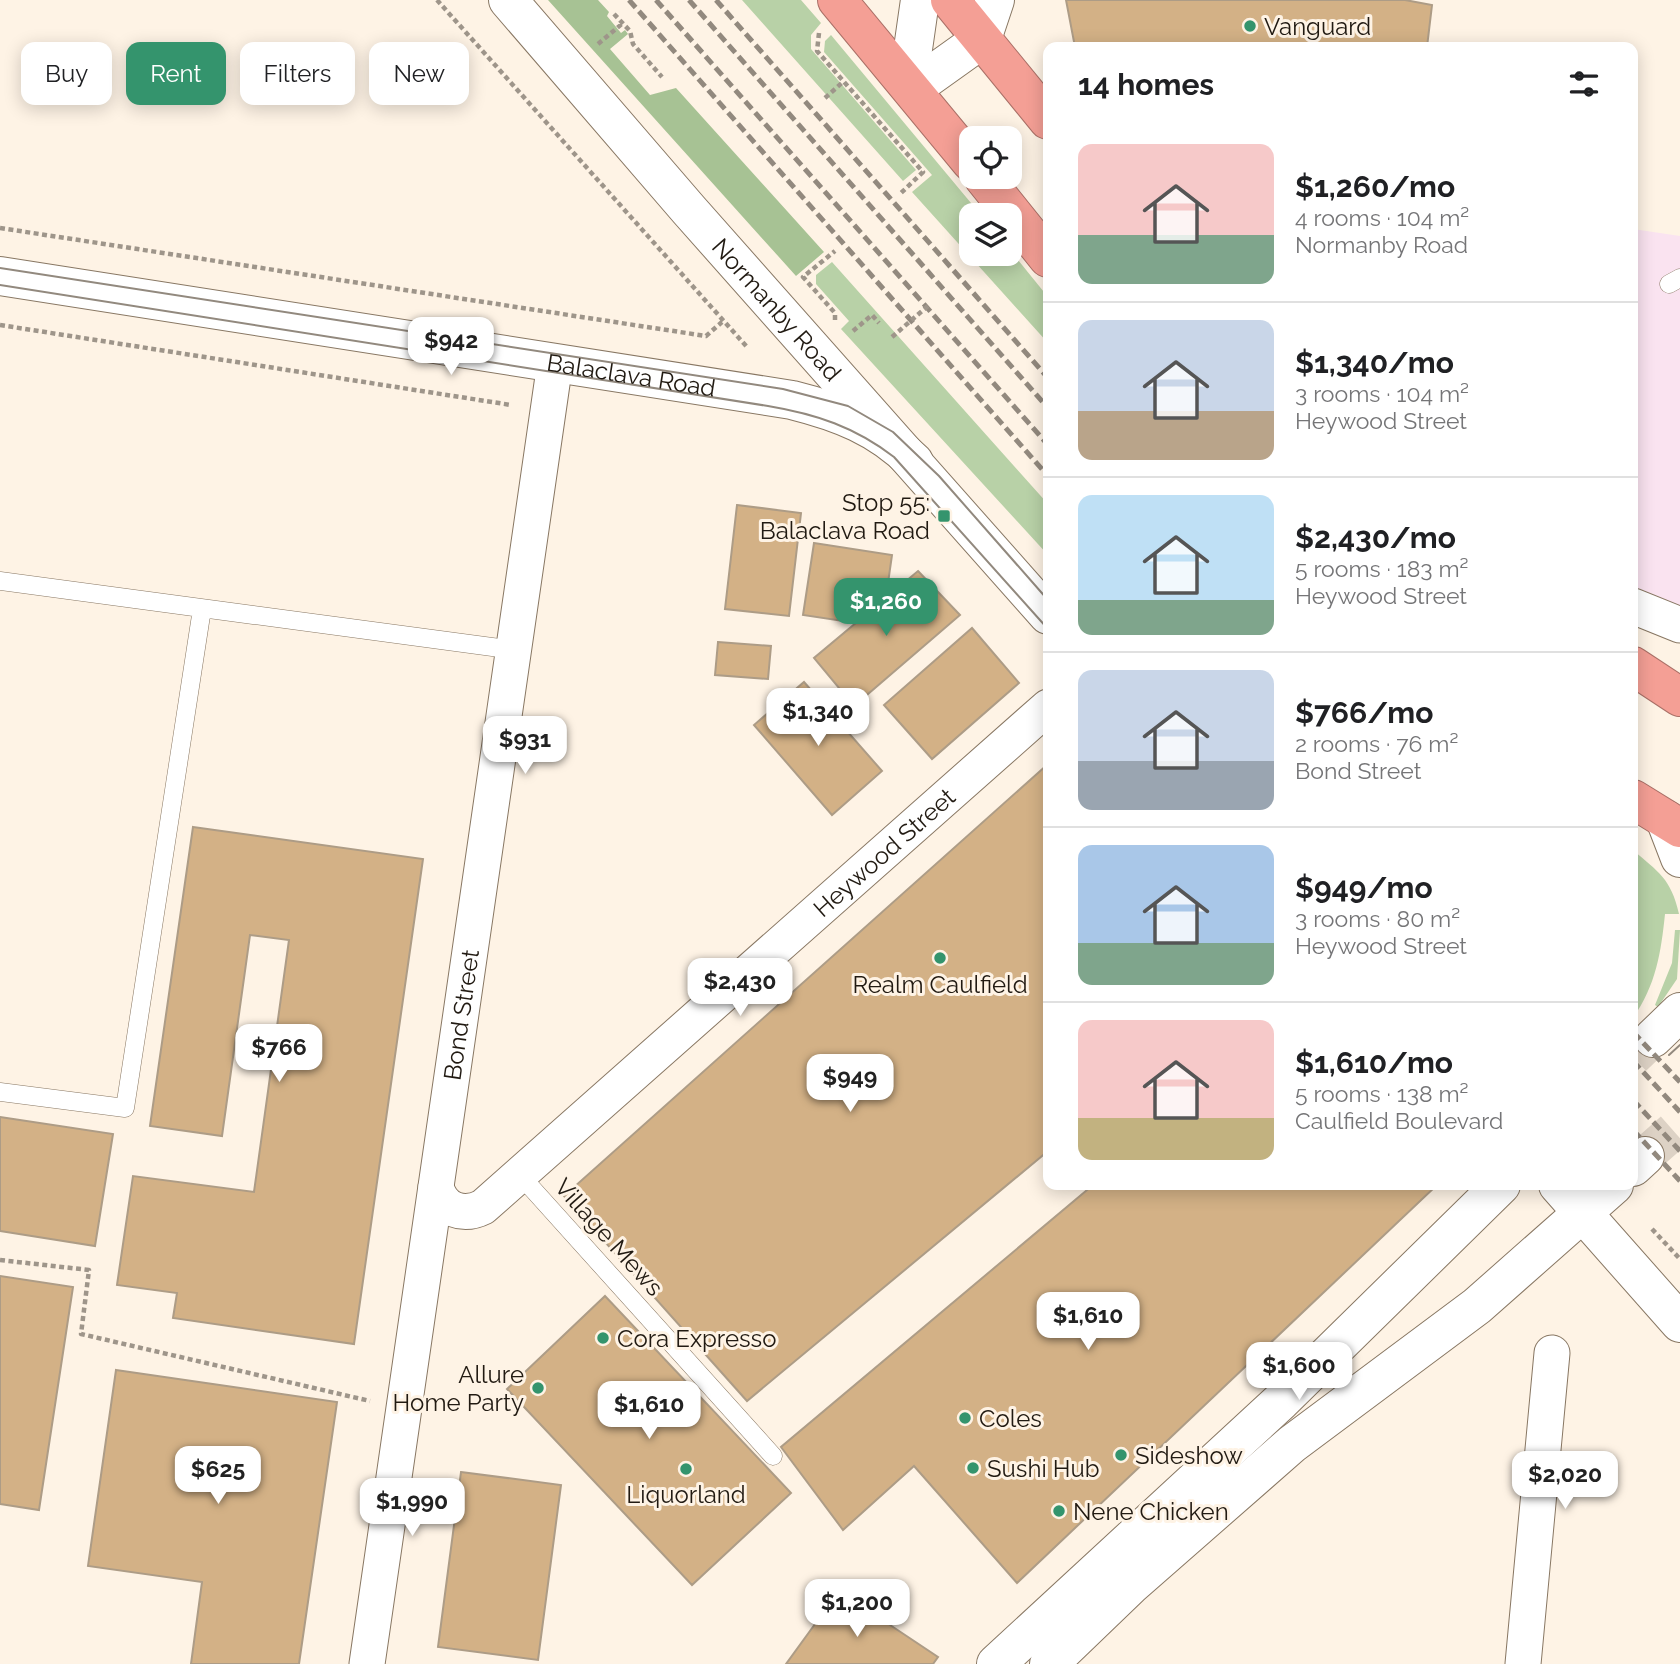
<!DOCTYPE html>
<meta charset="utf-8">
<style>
:root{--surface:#fff;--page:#f6f6f6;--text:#202124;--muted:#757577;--line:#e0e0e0;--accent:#34946d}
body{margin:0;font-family:Raleway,sans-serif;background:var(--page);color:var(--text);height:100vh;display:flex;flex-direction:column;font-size:26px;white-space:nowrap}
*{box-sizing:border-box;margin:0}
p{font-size:23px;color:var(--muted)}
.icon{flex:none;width:38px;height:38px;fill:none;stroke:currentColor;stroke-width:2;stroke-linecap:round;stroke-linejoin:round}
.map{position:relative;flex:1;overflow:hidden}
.details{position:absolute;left:1043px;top:42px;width:595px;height:1148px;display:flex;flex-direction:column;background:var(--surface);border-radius:14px;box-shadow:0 4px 18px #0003}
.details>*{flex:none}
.guide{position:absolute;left:21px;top:42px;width:665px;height:63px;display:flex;gap:14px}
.buttons{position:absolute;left:959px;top:126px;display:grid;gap:14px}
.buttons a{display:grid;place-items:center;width:63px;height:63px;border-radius:14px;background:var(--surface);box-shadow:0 4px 18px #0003;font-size:35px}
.price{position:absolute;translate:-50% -60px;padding:0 16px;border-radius:14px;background:#fff;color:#222;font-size:23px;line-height:46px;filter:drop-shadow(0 2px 4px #0008)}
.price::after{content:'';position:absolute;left:50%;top:42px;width:21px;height:16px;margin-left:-10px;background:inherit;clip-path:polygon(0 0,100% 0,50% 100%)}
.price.selected{background:var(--accent);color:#fff}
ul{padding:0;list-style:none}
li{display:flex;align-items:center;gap:21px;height:175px;padding:0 35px}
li+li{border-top:2px solid var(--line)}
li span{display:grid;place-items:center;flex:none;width:196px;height:140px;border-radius:14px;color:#555}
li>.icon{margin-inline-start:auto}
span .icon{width:84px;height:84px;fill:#fffc;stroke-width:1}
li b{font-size:30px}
h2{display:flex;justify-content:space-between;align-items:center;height:84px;padding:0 35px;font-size:30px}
.chip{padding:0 24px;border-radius:14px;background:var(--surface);box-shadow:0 4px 18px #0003;font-size:24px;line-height:63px}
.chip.selected{background:var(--accent);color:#fff}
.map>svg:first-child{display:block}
.commercial{fill:#fae3f0}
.green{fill:#b8d1a7}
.forest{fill:#a7c294}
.building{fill:#d3b186;stroke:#ad9c86;stroke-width:2}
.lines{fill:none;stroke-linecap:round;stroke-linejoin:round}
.secondary-tunnel{stroke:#ddd2c5;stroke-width:38;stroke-dasharray:38 19;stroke-linecap:butt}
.lane-casing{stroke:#887763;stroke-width:19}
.street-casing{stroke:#887763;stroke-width:37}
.secondary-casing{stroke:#887763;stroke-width:40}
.highway-casing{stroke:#aa7067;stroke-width:40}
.path{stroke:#9e958a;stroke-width:4.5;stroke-dasharray:5 3.5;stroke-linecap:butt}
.lane{stroke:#fff;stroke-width:18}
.street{stroke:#fff;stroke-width:35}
.secondary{stroke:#fff;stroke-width:38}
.highway{stroke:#f49f95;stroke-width:38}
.tram{stroke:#92897e;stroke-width:2}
.rail{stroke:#92897e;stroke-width:5;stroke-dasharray:10 5;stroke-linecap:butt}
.path-bridge{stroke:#9e958a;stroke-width:4.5;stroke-dasharray:5 3.5;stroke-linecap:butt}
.poi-dot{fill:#34946d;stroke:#fef3e5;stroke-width:2.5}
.labels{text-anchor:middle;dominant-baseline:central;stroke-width:6;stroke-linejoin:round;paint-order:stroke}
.poi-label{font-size:24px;fill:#211a12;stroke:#fef3e5;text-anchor:start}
.street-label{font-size:24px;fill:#211a12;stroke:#fef3e5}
</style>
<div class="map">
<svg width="1680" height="1664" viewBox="0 0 1680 1664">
<rect width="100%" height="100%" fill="#fef3e5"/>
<path class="commercial" d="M1633 229 1680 236V613L1633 587Z"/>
<path class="green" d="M742 0H801L821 23 811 35V49L916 170 903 181Z
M831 35 981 215H971V254H1010V250L1048 297V343L912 192 932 175 824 52 825 41Z
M832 262 1048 504V555L841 329 849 321 816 284V275Z
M1633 850C1658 872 1671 878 1679 914H1665C1661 953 1656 985 1633 1018Z
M1675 930H1680L1677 979 1658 1007 1655 1005 1672 963Z"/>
<path class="forest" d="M548 0H598L609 12 607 16 621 33 625 30 628 34 610 49 650 95 676 88 824 252 796 276Z"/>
<path class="building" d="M1066 0H1405L1432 5 1427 47H1075Z
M737 505 801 513 789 616 725 609Z
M814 543 892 555 888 583 843 621 803 615Z
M918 571 960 615 854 706 814 658Z
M972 628 1019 683 932 759 884 705Z
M718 642 771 646 768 679 715 675Z
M804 682 882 771 832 815 754 725Z
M1048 764V1151L747 1401 564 1196Z
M193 827 423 859 354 1344 173 1318 177 1293 117 1285 133 1176 254 1192 289 940 250 935 222 1136 150 1126Z
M0 1117 113 1134 95 1246 0 1231Z
M1093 1185H1437L1017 1583 914 1466 843 1530 781 1447Z
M0 1276 73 1287 39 1510 0 1504Z
M605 1296 791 1493 692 1585 507 1389Z
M116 1370 337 1402 299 1664H191L202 1582 88 1566Z
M461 1472 561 1485 538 1660 438 1647Z
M839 1591 938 1657 933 1664H786Z"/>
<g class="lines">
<path class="secondary-tunnel" d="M1633 1057 1653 1038
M1645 1156 1680 1125"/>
<g class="lane-casing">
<path id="lane" d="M1669 284 1680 278
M0 581 515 650
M0 1092 125 1108 202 609
M520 1175 773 1456"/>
</g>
<g class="street-casing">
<g id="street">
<path d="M1633 606 1680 625"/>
<path id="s1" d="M436 1187C442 1210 463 1217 483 1207L1048 707"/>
<path id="s2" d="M367 1664 555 363"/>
<path d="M1523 1664 1552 1353"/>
</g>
</g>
<g class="secondary-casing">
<g id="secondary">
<path id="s3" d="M508 0 689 210 1048 615"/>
<path d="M908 84 920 0"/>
<path d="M912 89 982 39 995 0"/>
<path id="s4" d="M0 276 792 400C840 412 879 427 914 462"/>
<path d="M1665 819 1680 858"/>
<path d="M1653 1038 1680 1012"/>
<path d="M1633 1167 1645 1156"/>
<path d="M1558 1185 1680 1323"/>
<path d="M996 1664 1281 1401 1501 1185"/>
<path d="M1049 1664 1130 1586 1292 1444 1477 1306 1614 1185"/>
</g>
</g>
<g class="highway-casing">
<path id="highway" d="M837 0 971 162
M950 0 1048 120
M983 177 1048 258
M1633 666 1680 697
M1633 799 1680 828"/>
</g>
<path class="path" d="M437 0 747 347
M614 14 630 31 633 44 662 77
M819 33 817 51 923 172 901 193
M598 44 623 23
M825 98 844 81
M0 228 706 336 722 322
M835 320V313L803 277 835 251
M0 325 511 405
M853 331 872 315 879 323
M1652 1229 1680 1259
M0 1260 89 1270 81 1334 370 1401"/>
<use href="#lane" class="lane"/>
<use href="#street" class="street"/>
<use href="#secondary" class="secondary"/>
<use href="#highway" class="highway"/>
<path class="tram" d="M0 268 783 389 848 406 893 432 939 476 1048 600
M0 285 768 406C816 414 855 427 894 457L1048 629
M1669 1055 1680 1045"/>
<path class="rail" d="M629 0 1048 476
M656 0 1048 445
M689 0 1048 408
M716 0 1048 378
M1633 1032 1680 1082
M1633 1061 1680 1112
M1633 1100 1680 1151
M1633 1130 1680 1181"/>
<path class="path-bridge" d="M892 337 929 305"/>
</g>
<g class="poi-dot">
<circle cx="1250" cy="26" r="7"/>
<rect x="937" y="509" width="14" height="14" rx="3.5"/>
<circle cx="940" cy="958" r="7"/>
<circle cx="603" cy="1338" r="7"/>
<circle cx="538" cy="1388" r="7"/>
<circle cx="965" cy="1418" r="7"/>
<circle cx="1121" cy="1455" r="7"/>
<circle cx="973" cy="1468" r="7"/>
<circle cx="686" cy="1469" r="7"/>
<circle cx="1059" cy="1511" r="7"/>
</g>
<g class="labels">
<g class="poi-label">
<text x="1264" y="26">Vanguard</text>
<text x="930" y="502" text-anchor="end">Stop 55:<tspan x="930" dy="28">Balaclava Road</tspan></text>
<text x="940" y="984" text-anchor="middle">Realm Caulfield</text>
<text x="617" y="1338">Cora Expresso</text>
<text x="524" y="1374" text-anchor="end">Allure<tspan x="524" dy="28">Home Party</tspan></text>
<text x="979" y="1418">Coles</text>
<text x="1135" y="1455">Sideshow</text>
<text x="987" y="1468">Sushi Hub</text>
<text x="686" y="1494" text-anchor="middle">Liquorland</text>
<text x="1073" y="1511">Nene Chicken</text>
</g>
<g class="street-label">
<text stroke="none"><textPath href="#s3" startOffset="410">Normanby Road</textPath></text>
<text stroke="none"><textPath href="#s4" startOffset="639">Balaclava Road</textPath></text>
<text stroke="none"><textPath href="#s1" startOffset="595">Heywood Street</textPath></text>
<text stroke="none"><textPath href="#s2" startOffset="656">Bond Street</textPath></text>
<text transform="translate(609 1237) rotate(48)">Village Mews</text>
</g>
</g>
</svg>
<div class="buttons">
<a><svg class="icon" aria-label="locate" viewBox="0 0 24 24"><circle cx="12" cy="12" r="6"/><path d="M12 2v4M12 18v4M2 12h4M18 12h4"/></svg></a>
<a><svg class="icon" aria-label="layers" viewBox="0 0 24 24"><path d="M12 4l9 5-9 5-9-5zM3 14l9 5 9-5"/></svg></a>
</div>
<b class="price" style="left:451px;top:377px">$942</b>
<b class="price selected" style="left:886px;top:638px">$1,260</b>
<b class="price" style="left:818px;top:748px">$1,340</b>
<b class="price" style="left:525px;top:776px">$931</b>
<b class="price" style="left:740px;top:1018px">$2,430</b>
<b class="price" style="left:279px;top:1084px">$766</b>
<b class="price" style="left:850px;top:1114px">$949</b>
<b class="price" style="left:1088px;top:1352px">$1,610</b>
<b class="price" style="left:1299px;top:1402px">$1,600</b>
<b class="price" style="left:649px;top:1441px">$1,610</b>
<b class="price" style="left:218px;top:1506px">$625</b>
<b class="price" style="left:1565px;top:1511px">$2,020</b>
<b class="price" style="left:412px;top:1538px">$1,990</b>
<b class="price" style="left:857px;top:1639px">$1,200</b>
<div class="guide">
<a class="chip">Buy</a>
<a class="chip selected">Rent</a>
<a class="chip">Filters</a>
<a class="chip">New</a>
</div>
<section class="details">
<h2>14 homes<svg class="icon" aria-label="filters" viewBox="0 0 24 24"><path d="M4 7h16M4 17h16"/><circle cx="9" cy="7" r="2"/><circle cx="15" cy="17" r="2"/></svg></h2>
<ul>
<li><span style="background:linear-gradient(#f6c9c9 65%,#7fa58c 0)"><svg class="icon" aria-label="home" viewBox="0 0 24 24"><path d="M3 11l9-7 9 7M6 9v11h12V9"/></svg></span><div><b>$1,260/mo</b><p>4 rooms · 104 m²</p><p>Normanby Road</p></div></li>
<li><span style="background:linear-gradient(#c9d6e8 65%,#b9a48a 0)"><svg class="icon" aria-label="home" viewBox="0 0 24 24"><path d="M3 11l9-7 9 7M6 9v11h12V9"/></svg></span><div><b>$1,340/mo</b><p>3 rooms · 104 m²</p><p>Heywood Street</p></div></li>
<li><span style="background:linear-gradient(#bfe0f5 75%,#7fa58c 0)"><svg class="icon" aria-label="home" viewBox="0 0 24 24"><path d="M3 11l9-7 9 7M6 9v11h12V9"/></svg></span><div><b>$2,430/mo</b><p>5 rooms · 183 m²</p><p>Heywood Street</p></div></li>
<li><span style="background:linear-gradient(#c9d6e8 65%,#9aa5b1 0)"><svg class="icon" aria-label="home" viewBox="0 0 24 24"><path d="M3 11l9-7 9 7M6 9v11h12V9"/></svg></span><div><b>$766/mo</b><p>2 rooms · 76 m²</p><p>Bond Street</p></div></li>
<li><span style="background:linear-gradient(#a9c7e8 70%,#7fa58c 0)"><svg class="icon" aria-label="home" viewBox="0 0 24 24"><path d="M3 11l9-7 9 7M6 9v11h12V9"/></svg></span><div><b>$949/mo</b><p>3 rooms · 80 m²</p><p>Heywood Street</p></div></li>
<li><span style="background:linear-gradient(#f6c9c9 70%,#c2b280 0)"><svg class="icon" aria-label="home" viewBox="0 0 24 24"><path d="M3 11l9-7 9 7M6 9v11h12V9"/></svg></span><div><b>$1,610/mo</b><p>5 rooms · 138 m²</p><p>Caulfield Boulevard</p></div></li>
</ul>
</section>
</div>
